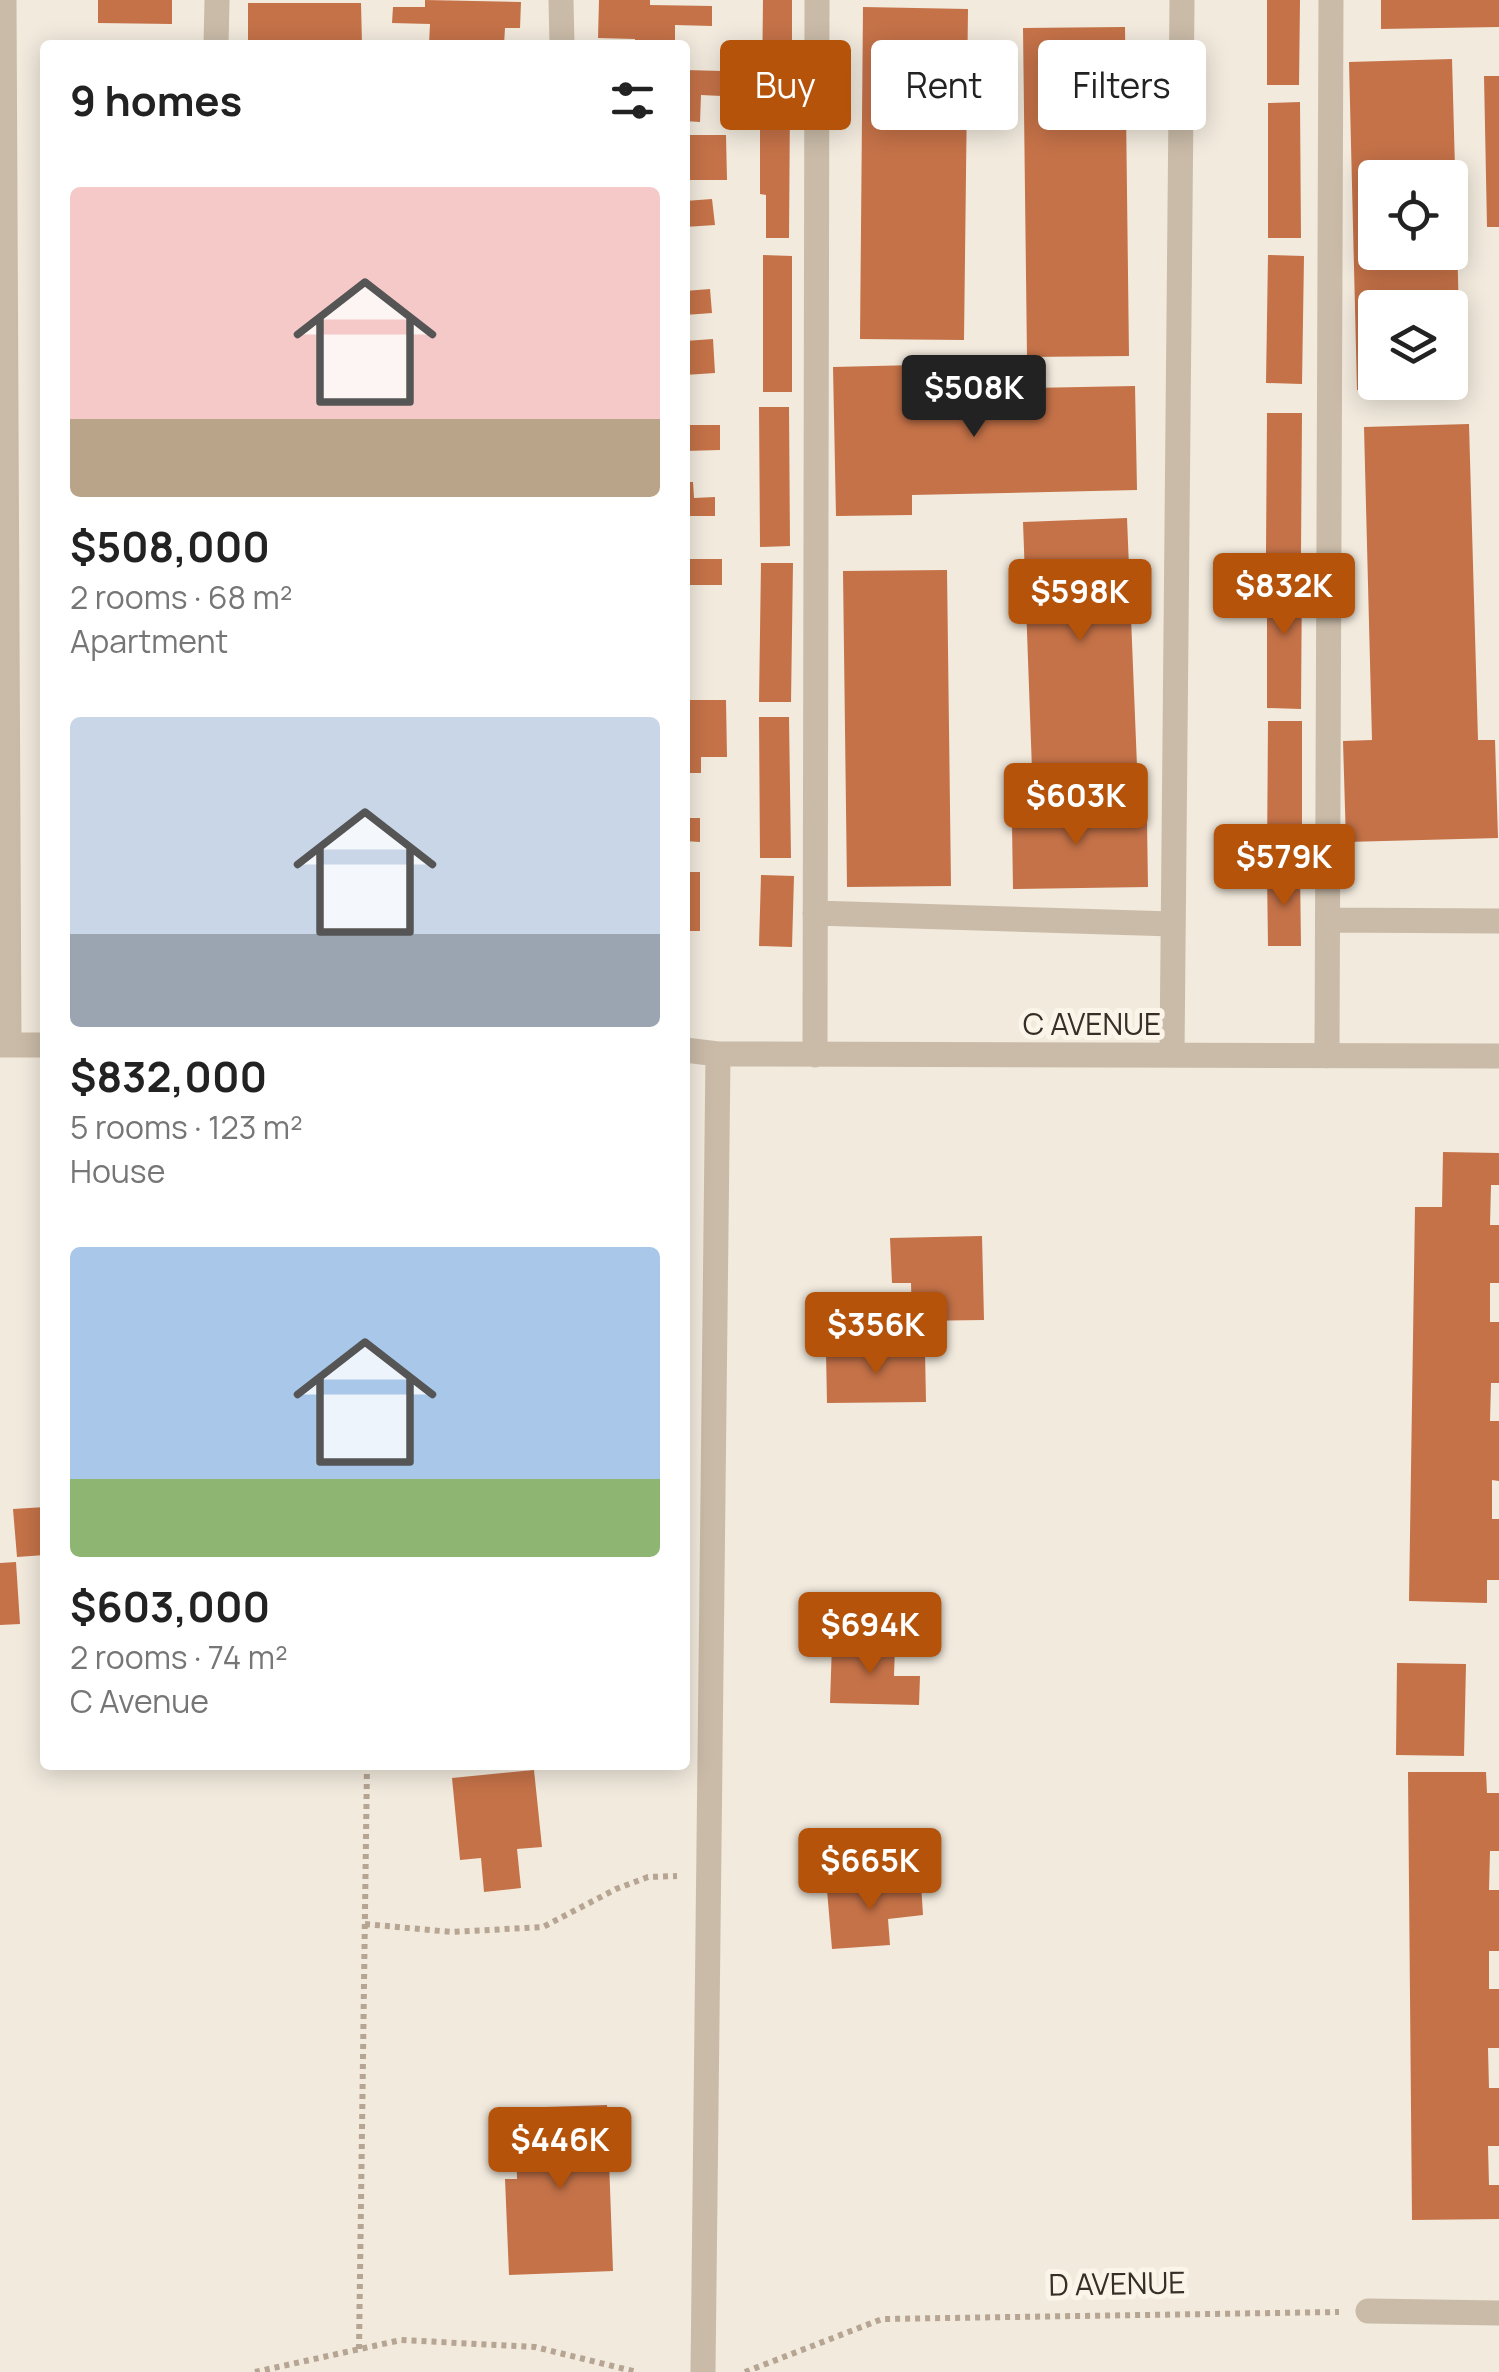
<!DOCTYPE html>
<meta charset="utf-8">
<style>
:root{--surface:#fff;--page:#f6f6f6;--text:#222;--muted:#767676;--accent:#b45309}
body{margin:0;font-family:Manrope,sans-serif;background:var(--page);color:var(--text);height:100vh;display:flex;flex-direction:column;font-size:38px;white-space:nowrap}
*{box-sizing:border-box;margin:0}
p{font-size:32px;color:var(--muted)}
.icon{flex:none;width:55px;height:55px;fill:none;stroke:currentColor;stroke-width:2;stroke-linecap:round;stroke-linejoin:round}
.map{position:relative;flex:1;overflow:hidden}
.sheet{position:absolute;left:40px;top:40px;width:650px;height:1730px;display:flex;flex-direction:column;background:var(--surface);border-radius:10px;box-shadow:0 5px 25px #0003}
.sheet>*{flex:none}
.guide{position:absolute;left:720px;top:40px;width:628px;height:90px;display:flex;gap:20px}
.controls{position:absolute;left:1358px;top:160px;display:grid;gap:20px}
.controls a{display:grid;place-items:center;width:110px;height:110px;border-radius:10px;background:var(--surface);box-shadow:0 5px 25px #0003;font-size:50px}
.price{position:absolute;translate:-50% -85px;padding:0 22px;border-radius:10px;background:var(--accent);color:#fff;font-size:32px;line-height:65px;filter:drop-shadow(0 2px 5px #0008)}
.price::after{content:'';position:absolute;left:50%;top:60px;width:30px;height:22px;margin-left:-15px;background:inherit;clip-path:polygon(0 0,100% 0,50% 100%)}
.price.on{background:#222;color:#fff}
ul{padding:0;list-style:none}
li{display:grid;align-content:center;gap:20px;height:530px;padding:0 30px}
li span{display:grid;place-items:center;height:310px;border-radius:10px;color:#555}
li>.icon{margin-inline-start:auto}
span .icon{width:180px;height:180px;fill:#fffc;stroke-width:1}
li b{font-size:42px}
h2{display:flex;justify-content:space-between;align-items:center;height:120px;padding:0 30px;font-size:42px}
.pill{padding:0 35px;border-radius:10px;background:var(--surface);box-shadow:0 5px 25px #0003;font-size:35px;line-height:90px}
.pill.on{background:var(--accent);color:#fff}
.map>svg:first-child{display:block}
.building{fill:#c57248;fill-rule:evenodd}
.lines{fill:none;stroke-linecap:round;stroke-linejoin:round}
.path{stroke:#b6a593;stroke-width:6;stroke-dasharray:5 5;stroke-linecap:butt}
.minor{stroke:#cabba8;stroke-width:25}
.labels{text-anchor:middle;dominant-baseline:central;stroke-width:10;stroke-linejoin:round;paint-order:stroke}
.street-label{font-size:30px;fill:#372e28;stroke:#faf4e9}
</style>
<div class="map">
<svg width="1499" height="2372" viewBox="0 0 1499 2372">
<rect width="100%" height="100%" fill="#f2eadd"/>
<path class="building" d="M98 0H172V24L98 23Z
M425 0 521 2 520 28H505L504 45 429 44 430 24 392 23 393 7H425Z
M599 0H650V5L712 6V26L675 25V45H635V39L598 38Z
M763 0H792V84H762Z
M1267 0H1300L1299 85H1267Z
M1381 0H1499V27L1381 29Z
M248 3H361L362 44H248Z
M863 7 968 9 964 340 860 339Z
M1125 27 1129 356 1027 357 1023 28Z
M1452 59 1461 387 1357 390 1349 62ZM1375 178H1450V252H1375ZM1375 308H1450V382H1375Z
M685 70 722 71V96L701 95 700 122 685 121Z
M1484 76H1499V227H1487Z
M760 98H790L789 238H766V195L760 194Z
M1300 102 1301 238H1268V103Z
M685 135H726L727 180H685Z
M712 199 715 225 685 227V201Z
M763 255 792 256V392H763Z
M1268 255 1304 256 1302 384 1266 383Z
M710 289 712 313 685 315V291Z
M713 339 715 373 685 375V341Z
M916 365V390L1135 386 1137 490 912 495V515L836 516 833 367Z
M759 407H789L790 546 760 547Z
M1267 413H1302L1301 553H1266Z
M1469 424 1478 740H1495L1498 838 1346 842 1343 741 1372 740 1364 427Z
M685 425H720V450L685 451Z
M685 482H693L694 498 715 497V516H685Z
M1127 518 1137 766 1032 770 1023 522Z
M685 559H722V585H685Z
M761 563H793L791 702H759Z
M1267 568 1302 569 1301 709 1267 708Z
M947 570 951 886 847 887 843 571Z
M685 700H726L727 757H701V773H685Z
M759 717H789L791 858H760Z
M1268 721H1302V861H1267Z
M1084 794 1085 823 1147 822 1148 887 1013 889 1012 825H1028V795Z
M685 818H700V842L685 841Z
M685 872H700V931H685Z
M1267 872H1300L1301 946H1268Z
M761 875 794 876 792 947 759 946Z
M1443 1152 1499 1153V1185H1491L1490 1225H1499V1283H1490V1322H1499V1383H1491L1490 1421H1499V1481L1492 1480V1519H1499V1580H1487V1603L1409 1601 1415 1207H1442Z
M982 1236 984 1320 912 1321 911 1283H892L890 1238Z
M925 1351 926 1402 827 1403 826 1352Z
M45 1507V1555L17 1557 13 1509Z
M16 1562 20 1624 0 1625V1563Z
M832 1644 895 1645 894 1676H920L919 1705 830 1703Z
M1397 1663 1466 1664 1464 1756 1396 1755Z
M534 1770 542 1847 517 1849 521 1888 484 1892 481 1858 460 1860 452 1778Z
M1408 1772H1486L1487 1793H1499V1851H1490L1489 1890H1499V1951H1489V1989H1499V2048H1488L1489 2088H1499V2146H1488L1489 2185H1499V2219L1412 2220Z
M921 1883 923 1915 888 1919 890 1945 832 1949 827 1890Z
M607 2105 613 2271 509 2275 505 2179H517L515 2108Z"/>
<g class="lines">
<path class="path" d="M365 1924 452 1932 543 1927 616 1889 648 1877 677 1876
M359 2349 367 1765
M255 2372 401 2340 535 2347 637 2372
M745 2372 882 2319 1339 2312"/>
<path class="minor" d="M4 0 9 1045
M561 0 562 45
M216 45 217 0
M815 913 1173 924
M1328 920 1499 921
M0 1045H45
M685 1050 718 1054 1499 1056
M815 1055 817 0
M1172 1055 1182 0
M1327 1056 1331 0
M1368 2311 1499 2313
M703 2372 718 1054"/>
</g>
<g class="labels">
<g class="street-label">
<text x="1092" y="1023">C AVENUE</text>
<text transform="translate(1117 2283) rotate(-1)">D AVENUE</text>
</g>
</g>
</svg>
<div class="controls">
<a><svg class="icon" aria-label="locate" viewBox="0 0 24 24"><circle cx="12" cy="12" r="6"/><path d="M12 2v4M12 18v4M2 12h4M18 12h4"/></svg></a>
<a><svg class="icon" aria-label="layers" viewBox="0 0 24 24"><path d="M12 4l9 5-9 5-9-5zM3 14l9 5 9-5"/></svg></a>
</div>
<b class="price on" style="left:974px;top:440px">$508K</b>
<b class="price" style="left:1284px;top:638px">$832K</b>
<b class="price" style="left:1080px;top:644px">$598K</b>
<b class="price" style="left:1076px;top:848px">$603K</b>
<b class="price" style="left:1284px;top:909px">$579K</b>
<b class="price" style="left:876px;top:1377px">$356K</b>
<b class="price" style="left:870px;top:1677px">$694K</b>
<b class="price" style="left:870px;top:1913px">$665K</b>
<b class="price" style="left:560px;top:2192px">$446K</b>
<div class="guide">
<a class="pill on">Buy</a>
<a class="pill">Rent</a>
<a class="pill">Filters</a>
</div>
<section class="sheet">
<h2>9 homes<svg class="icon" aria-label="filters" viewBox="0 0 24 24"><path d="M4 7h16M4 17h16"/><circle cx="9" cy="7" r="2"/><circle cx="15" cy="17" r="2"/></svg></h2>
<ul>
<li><span style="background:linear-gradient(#f6c9c9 75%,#b9a48a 0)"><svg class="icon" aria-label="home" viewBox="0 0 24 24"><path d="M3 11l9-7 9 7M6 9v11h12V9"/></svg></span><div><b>$508,000</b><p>2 rooms · 68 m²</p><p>Apartment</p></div></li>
<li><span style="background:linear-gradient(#c9d6e8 70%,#9aa5b1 0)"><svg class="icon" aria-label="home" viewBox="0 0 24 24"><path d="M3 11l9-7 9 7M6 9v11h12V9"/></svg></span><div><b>$832,000</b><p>5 rooms · 123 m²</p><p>House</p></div></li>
<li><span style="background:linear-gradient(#a9c7e8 75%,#8fb573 0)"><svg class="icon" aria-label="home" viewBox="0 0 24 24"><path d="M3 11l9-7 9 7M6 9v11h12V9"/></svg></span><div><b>$603,000</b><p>2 rooms · 74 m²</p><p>C Avenue</p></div></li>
</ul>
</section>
</div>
